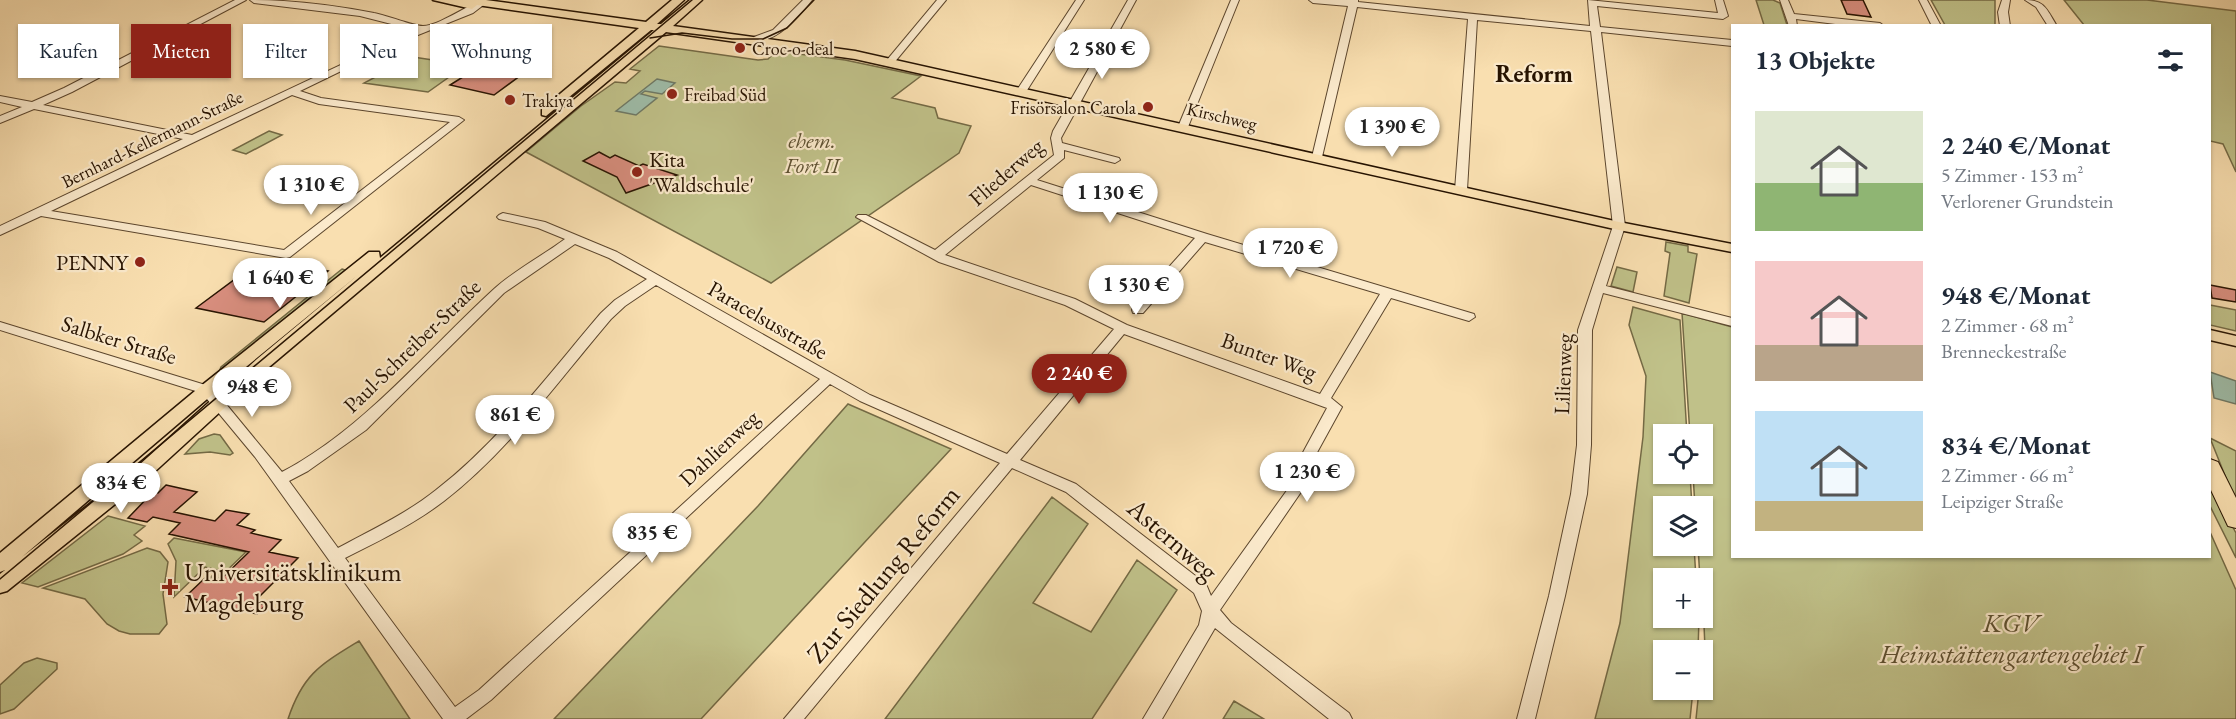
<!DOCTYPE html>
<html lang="de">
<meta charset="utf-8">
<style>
:root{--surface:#fff;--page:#f6f6f7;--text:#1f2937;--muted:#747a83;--accent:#8f2418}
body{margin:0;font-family:"EB Garamond",serif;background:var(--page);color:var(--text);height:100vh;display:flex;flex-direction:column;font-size:22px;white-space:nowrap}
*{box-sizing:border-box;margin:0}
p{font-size:20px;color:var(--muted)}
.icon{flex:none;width:33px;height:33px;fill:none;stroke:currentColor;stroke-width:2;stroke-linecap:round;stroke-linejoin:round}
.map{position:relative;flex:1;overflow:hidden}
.panel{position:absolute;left:1731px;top:24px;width:480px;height:534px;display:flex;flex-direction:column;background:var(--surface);border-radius:0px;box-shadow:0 2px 4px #0004}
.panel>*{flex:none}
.hud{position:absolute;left:18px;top:24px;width:570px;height:54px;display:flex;gap:12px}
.fabs{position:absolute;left:1653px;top:424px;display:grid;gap:12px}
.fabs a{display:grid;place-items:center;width:60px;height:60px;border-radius:0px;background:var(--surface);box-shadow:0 2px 4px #0004;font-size:30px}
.price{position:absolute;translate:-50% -51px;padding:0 14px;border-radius:21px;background:#fff;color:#222;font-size:20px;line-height:39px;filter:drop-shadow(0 2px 3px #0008)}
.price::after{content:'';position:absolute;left:50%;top:36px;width:18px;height:14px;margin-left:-9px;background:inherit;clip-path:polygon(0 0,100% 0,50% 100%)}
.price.current{background:var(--accent);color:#fff}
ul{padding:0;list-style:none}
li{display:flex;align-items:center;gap:18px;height:150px;padding:0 24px}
li span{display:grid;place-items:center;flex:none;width:168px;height:120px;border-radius:0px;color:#555}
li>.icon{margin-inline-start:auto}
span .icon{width:72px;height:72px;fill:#fffc;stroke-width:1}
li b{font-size:26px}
h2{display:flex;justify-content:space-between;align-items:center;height:72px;padding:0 24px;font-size:26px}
.tag{padding:0 21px;border-radius:0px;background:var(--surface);box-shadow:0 2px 4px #0004;font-size:21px;line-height:54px}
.tag.current{background:var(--accent);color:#fff}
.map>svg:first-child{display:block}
.green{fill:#c0c189;stroke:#746a45;stroke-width:1.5}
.water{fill:#9ebda9;stroke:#6e7966;stroke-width:1.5}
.building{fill:#da8f80;stroke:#271301;stroke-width:1.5}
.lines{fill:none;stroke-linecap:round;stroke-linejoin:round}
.minor-casing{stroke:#5c462d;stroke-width:2}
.major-casing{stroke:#271301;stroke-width:3}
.highway-casing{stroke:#271301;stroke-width:2}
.minor{fill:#fbeacc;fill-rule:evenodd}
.major{fill:#f9dfb0;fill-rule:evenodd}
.highway{fill:#f9dfb0;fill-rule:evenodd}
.tram{stroke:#271301;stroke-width:1.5}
.poi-dot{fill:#8f2418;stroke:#fbeacc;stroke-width:2}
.labels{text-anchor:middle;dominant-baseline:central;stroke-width:4.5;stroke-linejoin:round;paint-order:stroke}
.far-poi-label{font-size:18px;fill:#271301;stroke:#fbeacc;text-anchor:start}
.far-street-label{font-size:18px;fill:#271301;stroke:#fbeacc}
.park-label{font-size:22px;font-style:italic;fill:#5d5031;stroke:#fbeacc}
.poi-label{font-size:22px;fill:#271301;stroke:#fbeacc;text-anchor:start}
.street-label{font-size:22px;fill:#271301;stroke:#fbeacc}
.far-district-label{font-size:24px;font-weight:bold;fill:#271301;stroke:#fbeacc}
.near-street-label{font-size:27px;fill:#271301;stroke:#fbeacc}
.near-poi-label{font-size:27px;fill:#271301;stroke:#fbeacc;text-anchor:start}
.near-park-label{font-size:27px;font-style:italic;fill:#5d5031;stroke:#fbeacc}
</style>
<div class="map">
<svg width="2236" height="719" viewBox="0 0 2236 719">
<rect width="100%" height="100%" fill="#f9dfb0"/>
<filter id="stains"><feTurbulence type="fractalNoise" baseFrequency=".00333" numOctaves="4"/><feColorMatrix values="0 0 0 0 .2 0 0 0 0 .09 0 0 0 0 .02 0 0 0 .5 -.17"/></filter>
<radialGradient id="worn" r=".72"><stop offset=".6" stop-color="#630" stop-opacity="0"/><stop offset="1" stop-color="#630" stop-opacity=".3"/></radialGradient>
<path class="green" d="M1756 0H1773L1780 3 1787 25H1764Z
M1931 0H1995V25H1945Z
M2064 0H2147L2236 11V172L2223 144 2210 141V26L2084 25Z
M659 46 758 60 768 59 776 51 845 60 921 76 892 98 935 108 938 118 971 126 959 153 771 283 526 152 581 106 615 82 626 83 640 71 630 69Z
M413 57 466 65 428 92 364 83Z
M269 131 282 135 246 154 233 150Z
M1666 242 1688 246V252L1697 254 1689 303 1664 296 1670 253 1665 251Z
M1617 267 1637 272 1633 292 1611 286Z
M342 269 348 271 219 372 221 367Z
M2210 305 2236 310V331L2210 325Z
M1633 307 1680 320 1687 435H1664V474H1690L1692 507H1664V546H1694L1696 579H1664V618H1699L1698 651H1664V690H1693L1690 719H1595L1620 623 1643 437 1646 376 1629 325Z
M1682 313 1732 327V556H2210V532L2236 590V719H1696L1699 690H1702L1705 648 1702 579H1700L1698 546H1702V507H1695L1693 474H1702V435H1690Z
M848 404 951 449 701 719H554L758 506Z
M214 434 220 435 233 453 230 455 210 452 185 454 199 439Z
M2210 438 2236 451V503Z
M2210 485 2236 533V558L2210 506Z
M1052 497 1088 524 1033 603 1091 632 1137 560 1177 590 1092 719H885Z
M108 516 145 526 134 535 142 541 123 554 38 587 22 583Z
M174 538 246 552 218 579 211 577 217 570 205 567 174 597 176 561 168 544Z
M147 548 160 552 168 562 163 594 167 624 159 634H130L119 631 107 624 85 599 43 588Z
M359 641 410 719H288C303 674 320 665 359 641Z
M37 658 57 663V669L14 709 0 714V685L24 663Z
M1234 701 1264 719H1223Z"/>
<path class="water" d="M657 79 675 83 662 94 645 91 641 94 657 98 636 115 616 111Z
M2210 372 2236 381V404L2214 398Z"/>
<path class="building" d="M1841 0H1863L1871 17 1847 14Z
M506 50 547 56 494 95 450 85Z
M599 152 610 158 615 155 639 166 643 164 677 175 626 193 617 177 583 161Z
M262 259 328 271 264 322 196 308Z
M2210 285 2236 290V302L2212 298Z
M166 485 197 492 174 512 215 521 226 510 249 514 237 525 255 530 251 533 281 540 269 552 298 558 254 602 266 605 257 614 185 597 205 578 219 581 249 552 169 534 180 523 153 517 147 522 128 518 153 492 158 493Z"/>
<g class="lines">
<g class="minor-casing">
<path id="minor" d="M235 0H246L72 92 43 105 192 135 415 30 360 16 254 3 250 0C291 0 333 5 374 13 386 15 413 26 423 26 438 26 468 5 482 0L486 3 473 13 403 41 300 91 321 98 459 117 464 120 290 257 286 258 41 216 0 235V226L183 139 34 109 0 123V116L22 107 0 102V96L32 102 64 88ZM292 95 319 104 450 122 284 250 51 211Z
M803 0H812C799 16 777 43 754 41V37L773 30Z
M937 0H946L893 64H887V60Z
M1076 0H1084L1024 95H1016L1015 93Z
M1128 0H1136L1061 138 1062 143 1119 158 1120 160 1115 163 1064 150V158L1037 180 1207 234 1474 314 1475 317 1469 321 1391 298 1331 398 1342 407 1314 458 1312 476 1220 610 1231 623 1349 713 1352 719H1329L1215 628 1162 719H1143L1199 625 1202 611 1194 593 1066 492 1012 468 804 719H784L1000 463 860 401 830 384 491 700 466 719H443L255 457 202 393 0 330V322L212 387 282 472C365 428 425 352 494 289 515 270 542 256 565 239L538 228 499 219 497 217 499 215 503 213 545 222 617 252 870 395 1007 454 1114 329 1065 305 939 262 856 217 858 215H866L935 250 1054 155 1051 138 1053 131ZM1031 185 1195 238 1133 307 1132 310 1133 313H1143L1205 242 1380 294 1320 394 1127 325 1075 299 945 255ZM575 244 609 258 647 279 615 300 601 313C549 374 500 440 436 490 406 514 371 530 338 548L289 481 308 471 366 430 504 293ZM656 285 820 379 479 690 455 707 345 558C379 541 414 524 444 501 509 451 558 381 611 319L625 306ZM1124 334 1327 408 1300 458 1298 475 1211 596 1206 584 1076 484 1020 460Z
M1231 0H1239L1188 127 1187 129H1179L1178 127Z
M1309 0H1358V2L1590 26 1588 0 1718 13 1715 0H1723L1728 16 1723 19 1597 6 1600 27 1732 40V46L1601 32 1625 226 1606 286 1732 318V326L1603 293 1592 330 1591 445 1587 494 1565 596 1535 719H1517L1549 596 1571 494 1577 445 1578 330 1613 226 1591 31 1477 20 1467 190 1461 193 1455 190 1468 19 1357 7 1322 157 1317 160 1312 157 1348 6 1313 3Z
M1780 0H1788L1794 14 1880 23 1884 26H1851L1796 19 1797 26H1789Z
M1919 0H1927L1941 26H1932Z
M2002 0H2010L2008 12 2010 26H2000L1998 12Z
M2025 0C2045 0 2047 10 2057 26H2048L2036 7Z"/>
</g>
<g class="major-casing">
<path id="major" d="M433 0H486L646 22 672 0H684L657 24H661L690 0H702L673 26 855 51 1619 222 1732 244V252L1619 230 855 59 666 32 269 367 150 476 7 591 0 593V574L5 570 0 572V553L201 386 369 252H379L380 258 654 30H651L546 116 542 115V109L639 28 477 5 472 9ZM358 275 257 359 138 466 22 557 213 394Z
M2210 330 2236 336V346L2210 340Z"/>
</g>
<g class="highway-casing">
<path id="highway" d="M2210 459 2218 462 2236 498V528L2228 526 2210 488Z"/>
</g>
<use href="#minor" class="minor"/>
<use href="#major" class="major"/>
<use href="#highway" class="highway"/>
<path class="tram" d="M650 38 682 33 732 39H763L787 28 814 0
M0 579 692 0"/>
</g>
<g class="poi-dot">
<circle cx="740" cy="48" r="6"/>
<circle cx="672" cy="94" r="6"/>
<circle cx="510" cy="100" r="6"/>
<circle cx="1148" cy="107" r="6"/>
<circle cx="637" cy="172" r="6"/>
<circle cx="140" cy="262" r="6"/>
<path d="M167 578h6v6h6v6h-6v6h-6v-6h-6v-6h6z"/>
</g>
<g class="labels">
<g class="far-poi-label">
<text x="752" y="48">Croc-o-deal</text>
<text x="684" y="94">Freibad Süd</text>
<text x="522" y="100">Trakiya</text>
<text x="1136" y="107" text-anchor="end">Frisörsalon Carola</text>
</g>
<g class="far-street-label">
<text transform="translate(1222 116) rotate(13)">Kirschweg</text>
<text transform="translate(152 139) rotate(-26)">Bernhard-Kellermann-Straße</text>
</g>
<g class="park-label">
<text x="812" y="140">ehem.<tspan x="812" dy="25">Fort II</tspan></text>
</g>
<g class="poi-label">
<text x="649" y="159">Kita<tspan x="649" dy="25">'Waldschule'</tspan></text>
<text x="128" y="262" text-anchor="end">PENNY</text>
</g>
<g class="street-label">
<text transform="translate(1006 172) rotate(-41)">Fliederweg</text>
<text transform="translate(768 320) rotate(30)">Paracelsusstraße</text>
<text transform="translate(119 340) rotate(17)">Salbker Straße</text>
<text transform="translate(412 346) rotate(-44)">Paul-Schreiber-Straße</text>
<text transform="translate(1269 356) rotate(20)">Bunter Weg</text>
<text transform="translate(1563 374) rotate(-88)">Lilienweg</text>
<text transform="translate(719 448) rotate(-43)">Dahlienweg</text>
</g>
<g class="far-district-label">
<text x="1534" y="73">Reform</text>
</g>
<g class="near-street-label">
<text transform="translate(1173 539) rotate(41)">Asternweg</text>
<text transform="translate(883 574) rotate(-50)">Zur Siedlung Reform</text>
</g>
<g class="near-poi-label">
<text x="184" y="571">Universitätsklinikum<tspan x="184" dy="31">Magdeburg</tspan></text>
</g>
<g class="near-park-label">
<text x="2011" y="622">KGV<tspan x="2011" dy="31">Heimstättengartengebiet I</tspan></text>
</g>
</g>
<rect width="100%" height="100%" filter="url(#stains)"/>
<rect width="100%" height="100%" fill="url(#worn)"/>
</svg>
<div class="fabs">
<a><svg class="icon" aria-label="locate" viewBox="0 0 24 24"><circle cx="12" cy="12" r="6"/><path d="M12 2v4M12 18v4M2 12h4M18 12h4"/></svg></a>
<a><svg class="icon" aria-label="layers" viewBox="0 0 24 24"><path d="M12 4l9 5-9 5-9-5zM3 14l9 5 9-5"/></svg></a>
<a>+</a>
<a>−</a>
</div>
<b class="price" style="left:1102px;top:80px">2 580 €</b>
<b class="price" style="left:1392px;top:158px">1 390 €</b>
<b class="price" style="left:311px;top:216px">1 310 €</b>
<b class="price" style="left:1110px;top:224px">1 130 €</b>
<b class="price" style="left:1290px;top:279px">1 720 €</b>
<b class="price" style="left:280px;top:309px">1 640 €</b>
<b class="price" style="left:1136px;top:316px">1 530 €</b>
<b class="price current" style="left:1079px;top:405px">2 240 €</b>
<b class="price" style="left:252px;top:418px">948 €</b>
<b class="price" style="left:515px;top:446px">861 €</b>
<b class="price" style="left:1307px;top:503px">1 230 €</b>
<b class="price" style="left:121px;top:514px">834 €</b>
<b class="price" style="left:652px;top:564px">835 €</b>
<div class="hud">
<a class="tag">Kaufen</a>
<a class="tag current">Mieten</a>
<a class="tag">Filter</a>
<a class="tag">Neu</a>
<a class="tag">Wohnung</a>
</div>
<section class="panel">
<h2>13 Objekte<svg class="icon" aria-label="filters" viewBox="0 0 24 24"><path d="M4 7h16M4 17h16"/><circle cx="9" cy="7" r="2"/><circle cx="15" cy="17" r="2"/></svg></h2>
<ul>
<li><span style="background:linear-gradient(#dfe7d0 60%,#8fb573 0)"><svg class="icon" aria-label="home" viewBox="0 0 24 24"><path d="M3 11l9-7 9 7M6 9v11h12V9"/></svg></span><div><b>2 240 €/Monat</b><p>5 Zimmer · 153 m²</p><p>Verlorener Grundstein</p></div></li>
<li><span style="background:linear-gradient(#f6c9c9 70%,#b9a48a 0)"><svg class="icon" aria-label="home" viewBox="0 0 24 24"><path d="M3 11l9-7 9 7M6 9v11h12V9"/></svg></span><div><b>948 €/Monat</b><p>2 Zimmer · 68 m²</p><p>Brenneckestraße</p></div></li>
<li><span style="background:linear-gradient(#bfe0f5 75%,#c2b280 0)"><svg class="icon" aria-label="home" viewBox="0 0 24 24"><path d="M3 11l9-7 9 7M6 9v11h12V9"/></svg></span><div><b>834 €/Monat</b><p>2 Zimmer · 66 m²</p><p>Leipziger Straße</p></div></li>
</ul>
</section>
</div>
